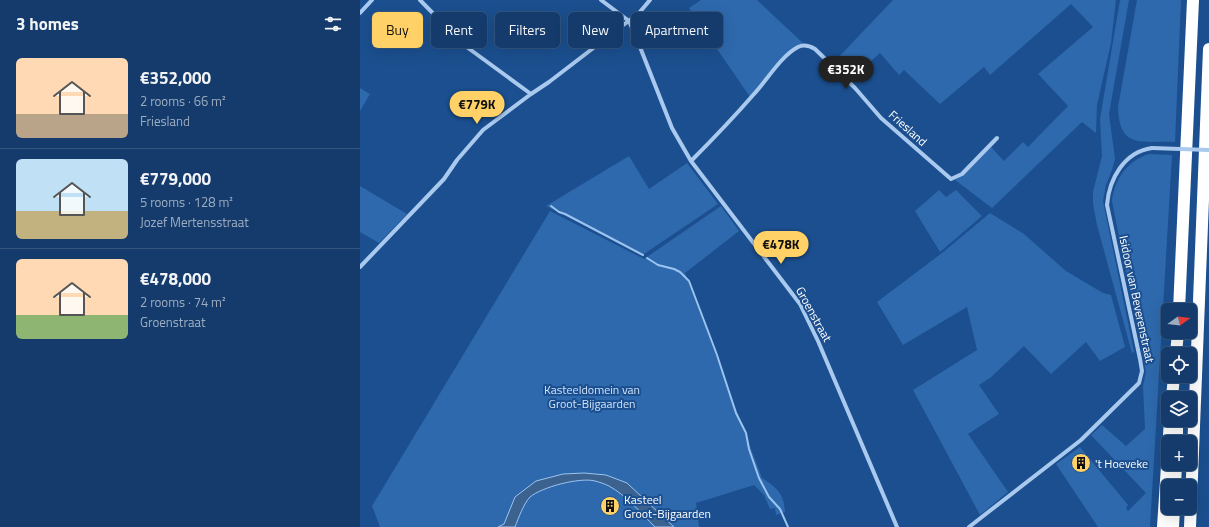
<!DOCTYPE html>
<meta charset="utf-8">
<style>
:root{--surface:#143b6b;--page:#1d4271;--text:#f1f3f6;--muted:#9dadc1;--line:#33557e;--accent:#ffd166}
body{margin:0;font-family:"Titillium Web",sans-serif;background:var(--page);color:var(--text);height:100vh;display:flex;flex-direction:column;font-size:15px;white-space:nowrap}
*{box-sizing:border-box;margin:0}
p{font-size:13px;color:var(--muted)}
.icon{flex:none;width:22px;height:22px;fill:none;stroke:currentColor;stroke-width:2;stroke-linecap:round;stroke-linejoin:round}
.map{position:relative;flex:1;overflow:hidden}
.panel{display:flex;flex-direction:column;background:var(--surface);width:360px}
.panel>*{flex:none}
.banner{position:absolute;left:12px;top:12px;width:380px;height:36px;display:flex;gap:8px}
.needle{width:26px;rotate:76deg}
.buttons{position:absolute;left:801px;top:303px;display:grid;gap:8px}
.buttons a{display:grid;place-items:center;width:36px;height:36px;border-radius:6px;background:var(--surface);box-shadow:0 4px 16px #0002,0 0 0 1px var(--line);font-size:20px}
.price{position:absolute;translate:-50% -34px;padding:0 9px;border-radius:14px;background:var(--accent);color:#111;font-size:13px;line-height:26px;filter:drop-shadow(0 1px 2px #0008)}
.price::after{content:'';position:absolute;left:50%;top:24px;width:12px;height:9px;margin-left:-6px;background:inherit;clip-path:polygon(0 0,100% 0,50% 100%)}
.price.active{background:#222;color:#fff}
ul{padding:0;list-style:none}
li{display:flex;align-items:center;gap:12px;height:100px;padding:0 16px}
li+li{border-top:1px solid var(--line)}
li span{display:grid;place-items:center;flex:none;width:112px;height:80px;border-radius:6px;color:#555}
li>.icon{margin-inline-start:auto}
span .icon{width:48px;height:48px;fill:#fffc;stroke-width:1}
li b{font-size:17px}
h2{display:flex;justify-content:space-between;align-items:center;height:48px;padding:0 16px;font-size:17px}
.pill{padding:0 14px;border-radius:6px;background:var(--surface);box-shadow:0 4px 16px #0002,0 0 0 1px var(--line);font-size:14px;line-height:36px}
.pill.active{background:var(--accent);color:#111}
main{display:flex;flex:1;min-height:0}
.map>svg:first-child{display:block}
.green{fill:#2e69ad}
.water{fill:#3c6290;stroke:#9cc4f0}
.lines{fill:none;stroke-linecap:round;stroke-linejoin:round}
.stream{stroke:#9cc4f0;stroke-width:2}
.minor{stroke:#a9c9ee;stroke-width:4}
.motorway{stroke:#fff;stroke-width:12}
.minor-bridge{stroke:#a9c9ee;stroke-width:4}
.labels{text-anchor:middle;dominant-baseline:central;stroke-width:4;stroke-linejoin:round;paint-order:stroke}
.street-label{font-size:12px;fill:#fff;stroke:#1b4f8f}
.park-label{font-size:12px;fill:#cfe3fa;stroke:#1b4f8f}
.poi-label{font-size:12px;fill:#fff;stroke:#1b4f8f;text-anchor:start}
</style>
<main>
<section class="panel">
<h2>3 homes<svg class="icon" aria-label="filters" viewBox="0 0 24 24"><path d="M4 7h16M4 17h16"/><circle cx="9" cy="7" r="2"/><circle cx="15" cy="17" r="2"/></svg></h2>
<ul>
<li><span style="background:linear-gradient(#ffd9b3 70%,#b9a48a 0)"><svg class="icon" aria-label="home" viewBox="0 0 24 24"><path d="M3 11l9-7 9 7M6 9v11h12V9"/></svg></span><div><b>€352,000</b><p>2 rooms · 66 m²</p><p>Friesland</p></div></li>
<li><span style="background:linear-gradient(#bfe0f5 65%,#c2b280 0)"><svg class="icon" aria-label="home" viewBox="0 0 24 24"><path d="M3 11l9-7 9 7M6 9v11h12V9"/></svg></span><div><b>€779,000</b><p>5 rooms · 128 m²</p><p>Jozef Mertensstraat</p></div></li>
<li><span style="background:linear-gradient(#ffd9b3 70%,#8fb573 0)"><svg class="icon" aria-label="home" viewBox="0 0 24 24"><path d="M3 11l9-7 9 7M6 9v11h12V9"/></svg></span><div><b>€478,000</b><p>2 rooms · 74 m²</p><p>Groenstraat</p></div></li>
</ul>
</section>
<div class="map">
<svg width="849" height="527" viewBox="0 0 849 527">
<rect width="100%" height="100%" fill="#1b4f8f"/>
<path class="green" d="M341 0H397L444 44C424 48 403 81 390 97L329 8Z
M533 0H756L751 43 737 105 736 133 722 122 632 208 595 180 604 174 631 147 644 161 663 142 668 147 708 106 678 74 733 27 711 4 630 75 624 67 580 104 544 70 539 75 520 53 490 80 473 63Z
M760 0H769L749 114 755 159 752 170 746 185 743 201 774 352 772 353 737 225 733 204V192L742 156 740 119Z
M777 0H821L815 142C784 140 759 151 758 107Z
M0 88 10 94 0 111Z
M789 154 812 155 790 527H738L696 464 720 447 768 505 766 508 768 511 786 493 731 435 742 425 766 446 785 429 783 386 786 372 752 201C754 180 768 160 789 154Z
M269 156 289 189 327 163 358 204 284 254 186 206Z
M0 186 47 214 19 243 0 232Z
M579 190 586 197 596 190 622 216 580 252 555 211Z
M361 206 379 231 325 273 402 478C417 488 424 493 425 512L416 515 415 508 410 509 404 495 394 485 336 503 339 527H20L12 506 190 211 284 259Z
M630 213 664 234 706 271 743 293 751 295 765 347 740 361 726 342 691 374 664 346 630 378 619 385 639 414 608 434 648 492 620 515 553 390 617 350 607 307 543 345 517 302 582 253Z"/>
<path class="water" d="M224 473 246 475 267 483 314 527H295C281 513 267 496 249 486 245 484 239 482 235 481 220 477 182 487 170 497 164 503 158 519 155 527H138L144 524 155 497 176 481 203 474Z"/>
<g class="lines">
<path class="stream" d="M191 206 199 212 205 214 283 255
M287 258 298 265 314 269 320 272 329 281 357 355 376 413 386 433 389 449 399 478 409 497 420 509 428 527"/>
<path class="minor" d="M60 0 104 45 171 94
M241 0 269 21 278 42 312 128 331 161 440 304 458 341 537 527
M0 13 12 0
M331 161C353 139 374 117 394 94 407 80 421 56 438 47 444 44 450 46 455 49L495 88 521 118 591 179 602 174 637 138
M0 267 84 179 97 160 123 130 171 94 189 82 279 13 290 0
M609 527 721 440 779 383 782 371 780 359 747 205C749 179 764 152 792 148"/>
<path class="motorway" d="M819 310 833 0
M816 354 818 332
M812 398 814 376
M817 442V420
M815 486 816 464
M803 527 810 420
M813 527 814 508
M830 527 849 49"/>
<path class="minor-bridge" d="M792 148 849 150"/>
</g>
<defs>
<g id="building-disc" transform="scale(1)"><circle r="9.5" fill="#ffd166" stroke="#1b4f8f"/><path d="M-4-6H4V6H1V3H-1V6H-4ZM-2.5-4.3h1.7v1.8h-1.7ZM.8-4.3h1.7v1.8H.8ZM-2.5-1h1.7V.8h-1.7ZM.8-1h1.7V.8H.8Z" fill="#111"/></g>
</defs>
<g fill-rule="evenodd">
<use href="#building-disc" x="721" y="463"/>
<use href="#building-disc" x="250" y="506"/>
</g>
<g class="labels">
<g class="street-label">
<text transform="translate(548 128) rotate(42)">Friesland</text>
<text transform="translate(777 299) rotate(78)">Isidoor van Beverenstraat</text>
<text transform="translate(454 314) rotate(61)">Groenstraat</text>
</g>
<g class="park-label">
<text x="232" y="389">Kasteeldomein van<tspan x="232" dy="14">Groot-Bijgaarden</tspan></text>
</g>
<g class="poi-label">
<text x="735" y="463">'t Hoeveke</text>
<text x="264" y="499">Kasteel<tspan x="264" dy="14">Groot-Bijgaarden</tspan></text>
</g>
</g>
</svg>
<div class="buttons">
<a><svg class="needle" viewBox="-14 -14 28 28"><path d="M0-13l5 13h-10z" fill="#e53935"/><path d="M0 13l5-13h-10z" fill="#9dadc1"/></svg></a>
<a><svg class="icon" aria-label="locate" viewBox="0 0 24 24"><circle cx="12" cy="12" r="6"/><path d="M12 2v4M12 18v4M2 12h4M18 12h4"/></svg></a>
<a><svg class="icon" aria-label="layers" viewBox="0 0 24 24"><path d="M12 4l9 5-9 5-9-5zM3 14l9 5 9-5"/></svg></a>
<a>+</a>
<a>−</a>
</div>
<b class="price active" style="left:486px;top:90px">€352K</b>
<b class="price" style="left:117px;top:125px">€779K</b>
<b class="price" style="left:421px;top:265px">€478K</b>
<div class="banner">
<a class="pill active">Buy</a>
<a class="pill">Rent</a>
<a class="pill">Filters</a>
<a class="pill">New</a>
<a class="pill">Apartment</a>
</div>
</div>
</main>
